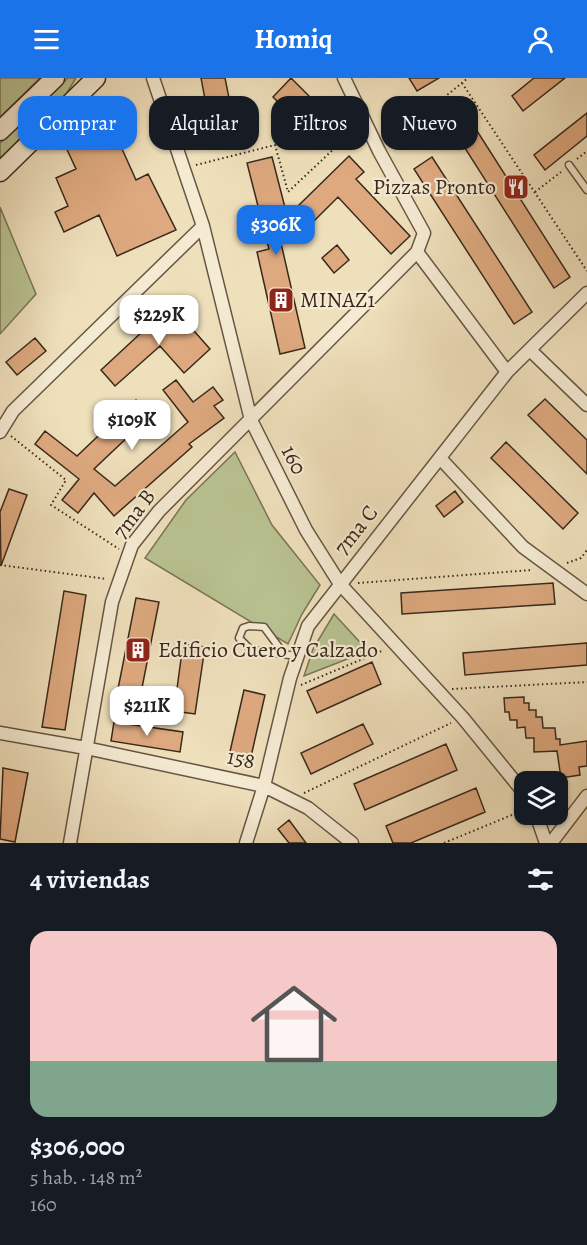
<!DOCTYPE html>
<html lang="es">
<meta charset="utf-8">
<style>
:root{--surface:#171b24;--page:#242831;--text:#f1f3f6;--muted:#9ea1a6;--accent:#1a73e8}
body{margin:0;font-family:Alegreya,serif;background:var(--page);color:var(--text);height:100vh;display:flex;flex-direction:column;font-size:22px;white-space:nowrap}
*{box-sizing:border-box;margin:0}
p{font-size:20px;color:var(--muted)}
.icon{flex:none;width:33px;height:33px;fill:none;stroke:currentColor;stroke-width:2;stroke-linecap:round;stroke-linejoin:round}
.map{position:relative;height:765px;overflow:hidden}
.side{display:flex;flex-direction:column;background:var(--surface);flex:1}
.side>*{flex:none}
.hud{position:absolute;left:18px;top:18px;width:552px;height:54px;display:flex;gap:12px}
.fabs{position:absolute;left:514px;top:693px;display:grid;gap:12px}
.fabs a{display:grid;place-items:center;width:54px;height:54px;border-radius:12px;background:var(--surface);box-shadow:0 2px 4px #0004;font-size:30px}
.price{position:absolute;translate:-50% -51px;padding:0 14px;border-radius:12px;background:#fff;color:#222;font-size:20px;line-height:39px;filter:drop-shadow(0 2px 3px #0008)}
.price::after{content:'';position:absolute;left:50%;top:36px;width:18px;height:14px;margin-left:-9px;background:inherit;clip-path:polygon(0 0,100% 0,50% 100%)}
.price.active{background:var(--accent);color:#fff}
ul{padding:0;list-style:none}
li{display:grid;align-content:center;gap:12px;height:318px;padding:0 30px}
li span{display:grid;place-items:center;height:186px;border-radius:18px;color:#555}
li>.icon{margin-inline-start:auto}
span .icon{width:108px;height:108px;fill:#fffc;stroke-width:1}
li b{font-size:26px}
h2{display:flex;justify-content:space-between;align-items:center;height:72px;padding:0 30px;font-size:26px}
.chip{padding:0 21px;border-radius:18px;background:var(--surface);box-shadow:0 2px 4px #0004;font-size:21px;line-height:54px}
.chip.active{background:var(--accent);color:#fff}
header{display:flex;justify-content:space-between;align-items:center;height:78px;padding:0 30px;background:var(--accent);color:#fff;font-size:27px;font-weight:700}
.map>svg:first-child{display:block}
.green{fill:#b9c291;stroke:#797556;stroke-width:1.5}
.building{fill:#dea97f;stroke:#39281c;stroke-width:1.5}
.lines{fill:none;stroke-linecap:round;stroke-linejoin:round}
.service-casing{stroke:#665644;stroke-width:9}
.minor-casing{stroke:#665644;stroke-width:15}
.secondary-casing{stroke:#39281c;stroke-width:21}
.path{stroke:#39281c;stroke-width:2;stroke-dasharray:1.5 3;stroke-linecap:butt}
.service{stroke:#f5ebd3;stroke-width:6}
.minor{stroke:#f5ebd3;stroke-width:12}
.secondary{stroke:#f5ebd3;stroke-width:18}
.labels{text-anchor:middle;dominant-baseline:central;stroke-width:4.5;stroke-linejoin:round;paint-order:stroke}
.poi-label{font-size:22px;fill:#39281c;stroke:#f5ebd3;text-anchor:start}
.street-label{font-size:22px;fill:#39281c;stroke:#f5ebd3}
</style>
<header><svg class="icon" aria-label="menu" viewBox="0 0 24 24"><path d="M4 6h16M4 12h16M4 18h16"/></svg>Homiq<svg class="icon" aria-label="person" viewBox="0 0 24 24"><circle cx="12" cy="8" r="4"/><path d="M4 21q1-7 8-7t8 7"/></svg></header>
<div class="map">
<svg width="587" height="765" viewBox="0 0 587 765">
<rect width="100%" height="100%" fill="#efe0bc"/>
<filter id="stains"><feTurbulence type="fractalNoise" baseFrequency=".00333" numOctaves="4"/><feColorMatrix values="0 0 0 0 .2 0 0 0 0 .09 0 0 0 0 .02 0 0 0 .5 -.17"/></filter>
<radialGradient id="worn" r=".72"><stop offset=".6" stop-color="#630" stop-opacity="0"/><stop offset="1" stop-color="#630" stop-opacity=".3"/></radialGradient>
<path class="green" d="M0 0H40L0 39Z
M68 0H76L60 26 0 82V65Z
M0 129 36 216 0 256Z
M235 374 272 447 320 507 302 536 288 566 145 480 186 422Z
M334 536 368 573 304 598 313 571Z"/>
<path class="building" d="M201 0H225L238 65 214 69Z
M291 0 336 45 318 64 273 19Z
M409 0H439L417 13Z
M534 0H565L523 33 512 18Z
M587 35V58L545 92 534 77Z
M120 36 130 57 118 62 136 102 148 96 176 152 117 178 99 137 64 154 55 134 68 128 56 100 76 91 63 63Z
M472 45 570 199 554 210 456 56Z
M349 78 364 94 356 101 410 158 391 176 338 119 313 144 298 128Z
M272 79 290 149 278 152 305 270 280 276 257 174 269 171 247 85Z
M432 79 532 234 514 246 414 91Z
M337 167 349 182 334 195 322 180Z
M171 227 210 271 184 295 160 268 115 308 101 292Z
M35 260 46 273 17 297 6 284Z
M176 302 193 324 213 309 223 322 214 328 224 340 189 366 192 369 114 438 94 415 78 435 62 422 79 401 35 366 45 353 77 378 136 322 150 338 94 391 115 408 188 344 163 312Z
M545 321 587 362V396L528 337Z
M506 364 578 435 563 451 491 380Z
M9 411 27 417 1 488 0 434Z
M455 413 463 424 444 439 436 428Z
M553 505 555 526 402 536 401 515Z
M64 513 86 517 65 652 42 649Z
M136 520 159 524 139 625 116 621Z
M587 565V587L465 597 463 575Z
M183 566 205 569 195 636 174 633Z
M372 584 381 606 317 635 307 613Z
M244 612 265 617 250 683 229 678Z
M524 619V625H529V632H536V639H542L543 650H555L556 661H560V667L587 663V688L579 689 580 697 561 700 557 673 534 674V660H526L525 649 517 650V642H510L509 634H505L504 620Z
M114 644 183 654 180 674 111 663Z
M363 646 373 666 311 696 301 675Z
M446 666 457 692 365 732 354 706Z
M3 690 28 695 15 764 0 761Z
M476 710 485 734 411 765H393L386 748Z
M289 742 306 765H289L278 751Z"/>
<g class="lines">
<g class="service-casing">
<path id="service" d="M569 87 587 112
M284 576 264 549 249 548 243 550 239 560 251 572 297 578"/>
</g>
<g class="minor-casing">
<path id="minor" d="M153 0 203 148 251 342 306 452 340 506 463 640 525 716
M417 174 507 294
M530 272 587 327
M0 354 13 333 203 148
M440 380 523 469 587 516
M0 655 86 670 264 708 308 730 352 765
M536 736 546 765
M70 765 112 524 132 467 159 433 417 174 424 155 379 73 344 0
M246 765 264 708 290 600 308 548 507 294 587 215
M551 765 587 718"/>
</g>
<g class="secondary-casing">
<path id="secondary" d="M0 53 55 0
M0 94 96 0"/>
</g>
<path class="path" d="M462 5 587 193
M388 65 468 0
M577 81 587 73
M196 87 275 67 288 114 356 50
M535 114 561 94
M11 358 66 402 51 427 119 471
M567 485 581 480 587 472
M0 487 107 501
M358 505 532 492
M301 607 384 572
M452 611 587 604
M304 715 451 645
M444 765 524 732"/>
<use href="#service" class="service"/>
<use href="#minor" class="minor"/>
<use href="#secondary" class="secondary"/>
</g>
<defs>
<g id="restaurant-square" transform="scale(1.35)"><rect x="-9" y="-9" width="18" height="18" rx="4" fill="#8f2418" stroke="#f5ebd3"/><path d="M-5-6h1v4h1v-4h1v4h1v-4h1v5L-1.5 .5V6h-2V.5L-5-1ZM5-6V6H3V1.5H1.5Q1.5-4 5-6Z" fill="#fff"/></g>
<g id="building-square" transform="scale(1.35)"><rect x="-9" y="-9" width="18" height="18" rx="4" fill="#8f2418" stroke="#f5ebd3"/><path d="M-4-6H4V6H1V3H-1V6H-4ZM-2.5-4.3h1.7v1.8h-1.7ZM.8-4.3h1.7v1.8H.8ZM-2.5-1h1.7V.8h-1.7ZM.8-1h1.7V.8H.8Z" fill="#fff"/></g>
</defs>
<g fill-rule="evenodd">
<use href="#restaurant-square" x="516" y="109"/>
<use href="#building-square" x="281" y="222"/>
<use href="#building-square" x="138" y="572"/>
</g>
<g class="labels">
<g class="poi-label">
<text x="496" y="109" text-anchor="end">Pizzas Pronto</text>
<text x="300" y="222">MINAZ1</text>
<text x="158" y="572">Edificio Cuero y Calzado</text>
</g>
<g class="street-label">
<text transform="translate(294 382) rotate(63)">160</text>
<text transform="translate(134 436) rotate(-53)">7ma B</text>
<text transform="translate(356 452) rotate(-52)">7ma C</text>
<text transform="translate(241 681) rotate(12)">158</text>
</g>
</g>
<rect width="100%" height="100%" filter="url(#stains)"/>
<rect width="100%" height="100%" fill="url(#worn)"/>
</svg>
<div class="fabs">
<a><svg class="icon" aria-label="layers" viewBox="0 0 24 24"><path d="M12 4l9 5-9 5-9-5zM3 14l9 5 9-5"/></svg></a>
</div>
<b class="price active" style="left:276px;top:178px">$306K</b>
<b class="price" style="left:159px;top:268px">$229K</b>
<b class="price" style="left:132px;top:373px">$109K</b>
<b class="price" style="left:147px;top:659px">$211K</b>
<div class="hud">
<a class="chip active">Comprar</a>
<a class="chip">Alquilar</a>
<a class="chip">Filtros</a>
<a class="chip">Nuevo</a>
</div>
</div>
<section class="side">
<h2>4 viviendas<svg class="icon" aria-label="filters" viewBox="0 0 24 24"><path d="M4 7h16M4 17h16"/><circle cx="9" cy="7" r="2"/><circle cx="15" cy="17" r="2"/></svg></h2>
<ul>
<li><span style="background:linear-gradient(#f6c9c9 70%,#7fa58c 0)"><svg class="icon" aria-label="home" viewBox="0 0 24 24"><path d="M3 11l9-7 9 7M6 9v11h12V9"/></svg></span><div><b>$306,000</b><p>5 hab. · 148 m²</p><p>160</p></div></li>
</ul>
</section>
